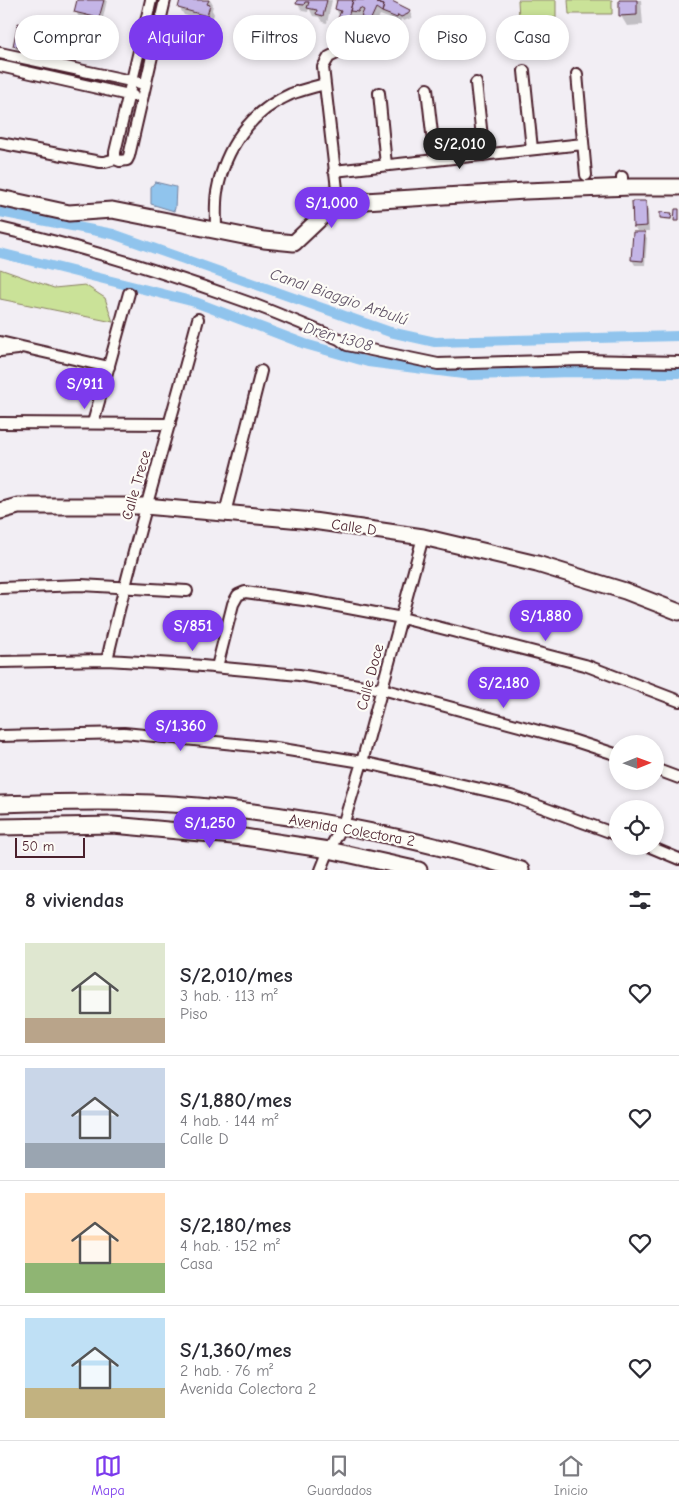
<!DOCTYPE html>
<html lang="es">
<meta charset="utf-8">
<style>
:root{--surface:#fff;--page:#f2f2f3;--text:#2b2b33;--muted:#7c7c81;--line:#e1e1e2;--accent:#7c3aed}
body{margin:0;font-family:"Comic Neue",sans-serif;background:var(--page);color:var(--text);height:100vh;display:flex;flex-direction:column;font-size:19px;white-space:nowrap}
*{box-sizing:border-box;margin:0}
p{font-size:16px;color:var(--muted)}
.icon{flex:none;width:28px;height:28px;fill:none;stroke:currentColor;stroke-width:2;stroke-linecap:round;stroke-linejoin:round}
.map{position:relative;height:870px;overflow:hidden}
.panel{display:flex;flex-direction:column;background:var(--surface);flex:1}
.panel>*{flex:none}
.guide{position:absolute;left:15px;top:15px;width:650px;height:45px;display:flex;gap:10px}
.needle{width:32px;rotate:89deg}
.controls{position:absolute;left:609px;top:735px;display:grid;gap:10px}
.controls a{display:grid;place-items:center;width:55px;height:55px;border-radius:50%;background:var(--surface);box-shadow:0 2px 8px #0003;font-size:25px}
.scale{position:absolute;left:15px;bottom:12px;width:70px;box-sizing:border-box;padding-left:5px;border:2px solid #4a1f2b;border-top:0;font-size:14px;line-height:18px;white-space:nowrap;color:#4a1f2b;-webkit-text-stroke:4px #fdfcf7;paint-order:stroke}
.price{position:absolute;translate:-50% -42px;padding:0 11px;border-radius:18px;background:var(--accent);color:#fff;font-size:16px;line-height:32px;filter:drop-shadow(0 1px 2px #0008)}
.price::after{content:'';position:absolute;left:50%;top:30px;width:15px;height:11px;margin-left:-8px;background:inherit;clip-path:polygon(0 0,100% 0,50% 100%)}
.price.selected{background:#222;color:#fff}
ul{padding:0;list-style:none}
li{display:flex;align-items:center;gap:15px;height:125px;padding:0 25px}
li+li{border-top:1px solid var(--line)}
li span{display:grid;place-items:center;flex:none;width:140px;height:100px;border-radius:0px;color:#555}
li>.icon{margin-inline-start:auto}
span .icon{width:60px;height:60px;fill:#fffc;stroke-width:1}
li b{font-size:21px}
h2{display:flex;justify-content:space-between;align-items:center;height:60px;padding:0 25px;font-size:21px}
.pill{padding:0 18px;border-radius:22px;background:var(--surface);box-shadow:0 2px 8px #0003;font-size:18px;line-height:45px}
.pill.selected{background:var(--accent);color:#fff}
.tabs{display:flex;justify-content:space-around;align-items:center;height:70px;border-top:1px solid var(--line);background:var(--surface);font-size:14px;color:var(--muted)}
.tabs a{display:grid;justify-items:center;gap:2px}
.tabs .selected{color:var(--accent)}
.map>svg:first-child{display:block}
.green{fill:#cae298;stroke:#8a8062}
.water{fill:#90c4ed;stroke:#74829f}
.shadow{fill:#0003}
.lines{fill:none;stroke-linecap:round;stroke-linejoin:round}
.canal{stroke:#90c4ed;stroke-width:10}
.building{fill:#c4b5e6;stroke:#4a1f2b}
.street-casing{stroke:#4a1f2b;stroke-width:14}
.secondary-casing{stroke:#4a1f2b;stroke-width:19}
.street{stroke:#fdfcf7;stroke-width:10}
.secondary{stroke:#fdfcf7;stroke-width:15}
.labels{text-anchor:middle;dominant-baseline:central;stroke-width:4.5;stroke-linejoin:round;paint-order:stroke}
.street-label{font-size:15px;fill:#4a1f2b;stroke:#fdfcf7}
.water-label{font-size:16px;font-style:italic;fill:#5f5165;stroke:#fdfcf7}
</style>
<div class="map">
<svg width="679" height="870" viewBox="0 0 679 870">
<rect width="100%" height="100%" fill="#f2eef4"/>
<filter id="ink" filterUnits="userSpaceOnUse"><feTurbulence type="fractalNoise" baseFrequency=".02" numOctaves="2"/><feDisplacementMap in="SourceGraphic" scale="10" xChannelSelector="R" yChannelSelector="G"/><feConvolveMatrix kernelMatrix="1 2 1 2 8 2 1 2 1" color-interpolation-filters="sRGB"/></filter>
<g filter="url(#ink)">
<path class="green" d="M518 0H556V18H519Z
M568 0H612V14H569Z
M0 269 54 288 85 285 105 298 113 322 0 299Z"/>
<path class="water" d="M155 182 176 187 175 208 174 211 151 204V187Z"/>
<path class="shadow" d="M79 0H107L102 22 79 17 76 12Z
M184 0H210L213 5 212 10 214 14 211 23 184 15 179 7Z
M298 0H332L327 23 322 22 319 17 313 16 309 8 308 12 302 11 297 3Z
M334 0H384L409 11 412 16 411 18 404 21 401 19 400 22 380 15 374 28 367 25 364 20 354 18 351 28 344 26 336 9 338 2Z
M620 0H641L643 25 627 26 621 16Z
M46 31 50 39 45 60 19 54 14 46Z
M646 202 648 207 649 231H637L634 226Z
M671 214 672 220 662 219 661 217Z
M644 234 647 238 645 265H635L632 260Z"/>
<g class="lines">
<path class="canal" d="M0 212 113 234 390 332 435 342 679 336
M0 253 195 302 305 344 368 362 471 375 571 372 679 373"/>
</g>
<path class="building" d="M77 0H104L99 18 74 12Z
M180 0H209L207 4 210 5 207 16 178 8Z
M297 0H327L323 16 316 14 317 10 307 8 309 2H305L304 5 296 4Z
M337 0H353L347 21 338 18 341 11 335 9Z
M353 0H378L377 3 384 5 382 12 376 8 370 21 361 17 364 10 360 8 358 12 350 11Z
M378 0H390L410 10 408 14 401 17 398 15 397 18 382 12 384 5 377 3Z
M619 0H637V15L619 16Z
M18 23 47 30 41 53 13 46Z
M632 201H646L647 226 633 227Z
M675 209H679V221H674Z
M660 212 672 213 671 219 660 218Z
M633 232H645L643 261 631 260Z"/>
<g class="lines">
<g class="street-casing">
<path id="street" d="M151 0 115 152V159L120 161 127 160 129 156 165 0
M0 53 145 84
M337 53 329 57 323 67 338 198
M0 66 133 96
M524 71 532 149
M577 74 586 175
M476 83 484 155
M427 89 435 160
M379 93 386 165
M0 143 100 162H105L115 159
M334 171 583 144
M622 187V177
M0 228C83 247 167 273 247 302 278 313 308 327 339 339L347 345 438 364 582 360 679 362
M216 231C216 218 215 204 217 192 225 148 250 112 291 94 302 90 314 87 324 84
M0 342 109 367
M0 351 18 349
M0 423 170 424
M93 423 129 293
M225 513 261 371
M0 588 81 585 187 591
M107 660C133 545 168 433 198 319
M0 662 107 660 191 665 299 675 382 689 572 740 618 755
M217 667 233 604 238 595 245 592 311 601 402 618 585 665 679 701
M0 736 124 733 276 748 362 762 511 796 618 835
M655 769 679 778
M648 846 679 859
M321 870 329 850 343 825 362 762 423 537"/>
</g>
<g class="secondary-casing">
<path id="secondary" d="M0 198 69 213 112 210 264 240 294 243 332 207 365 201 525 191 631 187H679
M0 511 18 506H145L313 521 423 537 537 564 625 591 679 612
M0 804C66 802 132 800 198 806 308 816 416 838 521 870
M0 827 113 825 244 837 329 850 419 870"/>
</g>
<use href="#street" class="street"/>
<use href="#secondary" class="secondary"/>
</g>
</g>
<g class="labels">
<g class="street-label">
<text transform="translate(136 485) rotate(-74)">Calle Trece</text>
<text transform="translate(354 527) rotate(8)">Calle D</text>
<text transform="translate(370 677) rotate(-75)">Calle Doce</text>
<text transform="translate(352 830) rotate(10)">Avenida Colectora 2</text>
</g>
<g class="water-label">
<text transform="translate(339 297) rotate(19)">Canal Biaggio Arbulú</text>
<text transform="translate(338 337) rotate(16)">Dren 1308</text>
</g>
</g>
</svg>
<div class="controls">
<a><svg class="needle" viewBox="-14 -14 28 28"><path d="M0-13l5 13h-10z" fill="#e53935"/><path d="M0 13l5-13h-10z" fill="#7c7c81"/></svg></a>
<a><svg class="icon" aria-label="locate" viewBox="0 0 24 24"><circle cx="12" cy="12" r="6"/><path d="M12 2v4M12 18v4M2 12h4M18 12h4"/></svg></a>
</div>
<div class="scale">50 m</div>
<b class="price selected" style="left:460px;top:170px">S/2,010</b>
<b class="price" style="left:332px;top:229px">S/1,000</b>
<b class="price" style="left:85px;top:410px">S/911</b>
<b class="price" style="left:546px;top:642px">S/1,880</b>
<b class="price" style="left:193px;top:652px">S/851</b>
<b class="price" style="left:504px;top:709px">S/2,180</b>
<b class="price" style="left:181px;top:752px">S/1,360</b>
<b class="price" style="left:210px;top:849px">S/1,250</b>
<div class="guide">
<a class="pill">Comprar</a>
<a class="pill selected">Alquilar</a>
<a class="pill">Filtros</a>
<a class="pill">Nuevo</a>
<a class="pill">Piso</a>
<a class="pill">Casa</a>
</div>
</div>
<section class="panel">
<h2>8 viviendas<svg class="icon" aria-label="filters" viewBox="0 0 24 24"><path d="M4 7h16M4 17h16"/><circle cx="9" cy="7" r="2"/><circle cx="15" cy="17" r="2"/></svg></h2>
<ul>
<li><span style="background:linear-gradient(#dfe7d0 75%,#b9a48a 0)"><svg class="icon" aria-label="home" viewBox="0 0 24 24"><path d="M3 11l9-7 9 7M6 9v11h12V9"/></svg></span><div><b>S/2,010/mes</b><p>3 hab. · 113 m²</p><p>Piso</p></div><svg class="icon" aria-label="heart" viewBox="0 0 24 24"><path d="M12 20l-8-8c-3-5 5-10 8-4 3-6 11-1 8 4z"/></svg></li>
<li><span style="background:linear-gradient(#c9d6e8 75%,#9aa5b1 0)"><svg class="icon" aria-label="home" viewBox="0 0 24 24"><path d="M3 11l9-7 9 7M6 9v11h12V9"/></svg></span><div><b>S/1,880/mes</b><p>4 hab. · 144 m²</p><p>Calle D</p></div><svg class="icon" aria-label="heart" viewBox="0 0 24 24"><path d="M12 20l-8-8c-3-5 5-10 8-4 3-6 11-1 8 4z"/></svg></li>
<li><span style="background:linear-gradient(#ffd9b3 70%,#8fb573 0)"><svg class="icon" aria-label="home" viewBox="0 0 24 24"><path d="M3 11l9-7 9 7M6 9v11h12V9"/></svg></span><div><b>S/2,180/mes</b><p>4 hab. · 152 m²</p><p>Casa</p></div><svg class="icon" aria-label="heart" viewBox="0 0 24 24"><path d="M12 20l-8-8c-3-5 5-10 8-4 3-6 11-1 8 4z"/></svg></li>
<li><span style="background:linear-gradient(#bfe0f5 70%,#c2b280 0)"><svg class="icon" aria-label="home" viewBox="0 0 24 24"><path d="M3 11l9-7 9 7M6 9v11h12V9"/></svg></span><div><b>S/1,360/mes</b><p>2 hab. · 76 m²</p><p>Avenida Colectora 2</p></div><svg class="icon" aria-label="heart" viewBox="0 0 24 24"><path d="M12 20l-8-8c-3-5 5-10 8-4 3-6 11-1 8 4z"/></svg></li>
</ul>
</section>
<nav class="tabs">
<a class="selected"><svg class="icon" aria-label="map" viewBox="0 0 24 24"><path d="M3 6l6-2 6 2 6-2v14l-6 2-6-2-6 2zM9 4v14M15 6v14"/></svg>Mapa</a>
<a><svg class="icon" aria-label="saved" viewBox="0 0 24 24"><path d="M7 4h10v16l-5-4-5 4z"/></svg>Guardados</a>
<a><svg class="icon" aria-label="home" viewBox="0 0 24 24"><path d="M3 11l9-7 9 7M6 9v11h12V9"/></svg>Inicio</a>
</nav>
